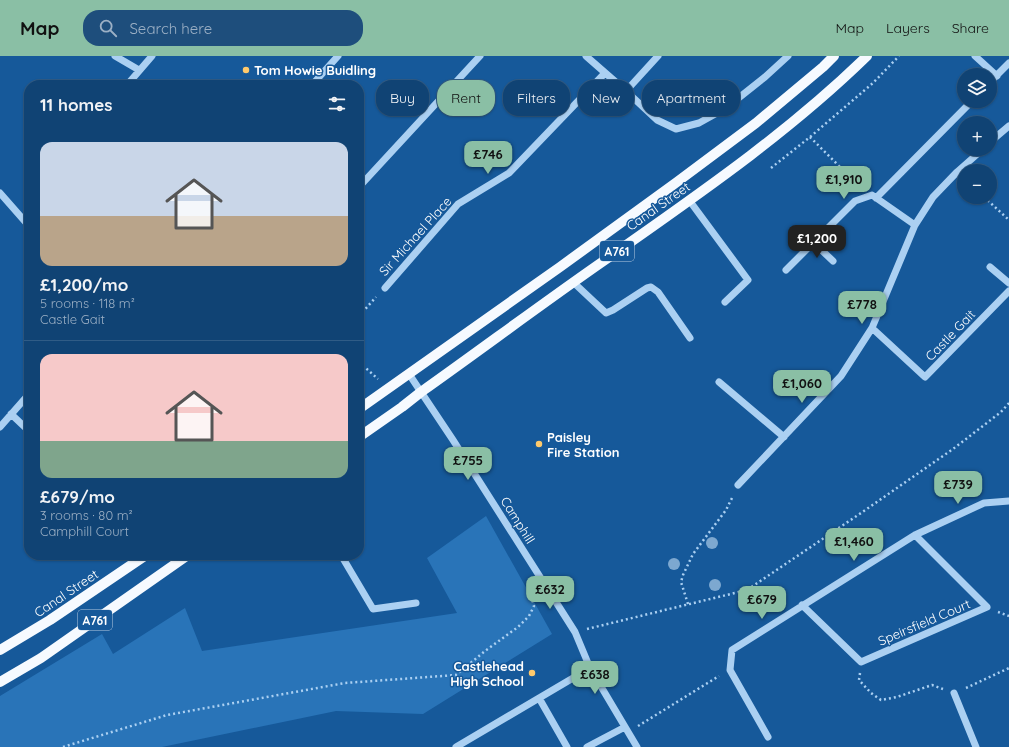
<!DOCTYPE html>
<meta charset="utf-8">
<style>
:root{--surface:#104374;--page:#1e4e7c;--text:#f1f3f6;--muted:#9cb0c5;--line:#305c86;--accent:#8abfa5}
body{margin:0;font-family:Quicksand,sans-serif;background:var(--page);color:var(--text);height:100vh;display:flex;flex-direction:column;font-size:15px;white-space:nowrap}
*{box-sizing:border-box;margin:0}
p{font-size:13px;color:var(--muted)}
.icon{flex:none;width:22px;height:22px;fill:none;stroke:currentColor;stroke-width:2;stroke-linecap:round;stroke-linejoin:round}
.map{position:relative;flex:1;overflow:hidden}
.sheet{position:absolute;left:24px;top:24px;width:340px;height:480px;display:flex;flex-direction:column;background:var(--surface);border-radius:16px;box-shadow:0 1px 3px #0004,0 0 0 1px var(--line)}
.sheet>*{flex:none}
.banner{position:absolute;left:376px;top:24px;width:380px;height:36px;display:flex;gap:8px}
.fabs{position:absolute;left:957px;top:12px;display:grid;gap:8px}
.fabs a{display:grid;place-items:center;width:40px;height:40px;border-radius:50%;background:var(--surface);box-shadow:0 1px 3px #0004,0 0 0 1px var(--line);font-size:20px}
.price{position:absolute;translate:-50% -34px;padding:0 9px;border-radius:8px;background:var(--accent);color:#111;font-size:13px;line-height:26px;filter:drop-shadow(0 1px 2px #0008)}
.price::after{content:'';position:absolute;left:50%;top:24px;width:12px;height:9px;margin-left:-6px;background:inherit;clip-path:polygon(0 0,100% 0,50% 100%)}
.price.current{background:#222;color:#fff}
ul{padding:0;list-style:none}
li{display:grid;align-content:center;gap:8px;height:212px;padding:0 16px}
li+li{border-top:1px solid var(--line)}
li span{display:grid;place-items:center;height:124px;border-radius:12px;color:#555}
li>.icon{margin-inline-start:auto}
span .icon{width:72px;height:72px;fill:#fffc;stroke-width:1}
li b{font-size:17px}
h2{display:flex;justify-content:space-between;align-items:center;height:48px;padding:0 16px;font-size:17px}
.chip{padding:0 14px;border-radius:16px;background:var(--surface);box-shadow:0 1px 3px #0004,0 0 0 1px var(--line);font-size:14px;line-height:36px}
.chip.current{background:var(--accent);color:#111}
header{display:flex;align-items:center;gap:24px;box-sizing:border-box;height:56px;padding:0 20px;background:var(--accent);color:#111}
header strong{font-size:19px}
nav{display:flex;gap:22px;margin-inline-start:auto;font-size:14px}
.search{width:280px;height:36px;background:var(--page);display:flex;align-items:center;gap:10px;box-sizing:border-box;padding:0 14px;border-radius:16px;color:var(--muted);font-size:15px}
.map>svg:first-child{display:block}
.green{fill:#2974b8}
.lines{fill:none;stroke-linecap:round;stroke-linejoin:round}
.path{stroke:#abd0f2;stroke-width:2.5;stroke-dasharray:2 3;stroke-linecap:butt}
.minor{stroke:#abd0f2;stroke-width:7}
.major{stroke:#f6faff;stroke-width:10}
.tree{fill:#7da8d0}
.poi-dot{fill:#ffca6c;stroke:#16599a;stroke-width:1.5}
.labels{text-anchor:middle;dominant-baseline:central;stroke-width:3;stroke-linejoin:round;paint-order:stroke}
.shield{fill:#16599a;stroke:#b9cde1;stroke-width:1}
.shield-label{font-size:12px;font-weight:bold;fill:#fff}
.poi-label{font-size:13px;font-weight:bold;fill:#fff;stroke:#16599a;text-anchor:start}
.street-label{font-size:13px;fill:#fff;stroke:#16599a}
</style>
<header>
<strong>Map</strong>
<div class="search"><svg class="icon" aria-label="search" viewBox="0 0 24 24"><circle cx="10" cy="10" r="6"/><path d="M15 15l6 6"/></svg>Search here</div>
<nav><a>Map</a><a>Layers</a><a>Share</a></nav>
</header>
<div class="map">
<svg width="1009" height="691" viewBox="0 0 1009 691">
<rect width="100%" height="100%" fill="#16599a"/>
<path class="green" d="M486 460 552 578 423 658 336 655 162 691H0V640L102 578 113 598 185 552 202 595 457 557 427 502Z"/>
<g class="lines">
<path class="path" d="M810 81 859 130
M771 112 810 81 873 27 899 0
M984 141 1009 164
M359 260 376 241
M359 306 378 323
M688 548 681 526 683 519 693 498 726 454 733 440
M998 556 1009 560
M587 573 747 534 861 457 953 393 1001 356 1009 347
M860 617 859 624 871 637 881 644 897 641 932 629 943 633
M966 632 1009 612
M638 670 719 620
M63 691 167 659 345 627 456 619 485 595 518 571 529 560 534 550 530 536 531 532"/>
<path class="minor" d="M115 0 139 14
M586 0 626 35 657 64 676 73 699 67 726 52 765 21 788 0
M975 0 997 20
M990 26 1009 7
M127 29 152 0
M312 29 338 0
M626 35 658 0
M990 86 1009 70
M983 93 957 116 933 141 915 169 872 272 925 321 1009 235
M359 131 480 0
M0 137 29 170
M876 142 972 45
M689 144 748 224 725 246
M814 187 833 205
M990 211 1009 227
M786 214 855 145 872 139 915 169
M573 226 606 257 613 254 647 232 651 231 658 236 690 282
M385 232 458 148 509 117 605 17
M409 318 453 384 575 576 590 612 637 691
M719 326 784 381
M11 358 29 375
M0 371 29 338
M738 429 841 320 872 272
M341 499 373 553 416 547
M802 549 861 606 987 551 915 479
M954 637 976 691
M539 642 567 691
M768 681 730 614 732 594 915 479 984 447 1009 445
M456 691 590 612
M587 691 625 671"/>
<path class="major" d="M359 353 560 211 677 126 756 67 823 11 834 0
M359 381 402 351 421 336C483 292 543 247 605 204 696 140 787 78 867 0
M0 594 50 564 146 499
M0 626 41 602 188 499"/>
</g>
<g class="tree">
<circle cx="712" cy="487" r="6"/>
<circle cx="674" cy="508" r="6"/>
<circle cx="715" cy="529" r="6"/>
</g>
<g class="poi-dot">
<circle cx="246" cy="14" r="4"/>
<circle cx="539" cy="388" r="4"/>
<circle cx="532" cy="617" r="4"/>
</g>
<g class="labels">
<g class="shield">
<rect x="600" y="185" width="34" height="20" rx="3"/>
<rect x="78" y="554" width="34" height="20" rx="3"/>
</g>
<g class="shield-label">
<text x="617" y="195">A761</text>
<text x="95" y="564">A761</text>
</g>
<g class="poi-label">
<text x="254" y="14">Tom Howie Buidling</text>
<text x="547" y="381">Paisley<tspan x="547" dy="15">Fire Station</tspan></text>
<text x="524" y="610" text-anchor="end">Castlehead<tspan x="524" dy="15">High School</tspan></text>
</g>
<g class="street-label">
<text transform="translate(658 150) rotate(-35)">Canal Street</text>
<text transform="translate(415 180) rotate(-48)">Sir Michael Place</text>
<text transform="translate(950 279) rotate(-46)">Castle Gait</text>
<text transform="translate(518 464) rotate(58)">Camphill</text>
<text transform="translate(66 537) rotate(-34)">Canal Street</text>
<text transform="translate(924 566) rotate(-23)">Speirsfield Court</text>
</g>
</g>
</svg>
<div class="fabs">
<a><svg class="icon" aria-label="layers" viewBox="0 0 24 24"><path d="M12 4l9 5-9 5-9-5zM3 14l9 5 9-5"/></svg></a>
<a>+</a>
<a>−</a>
</div>
<b class="price" style="left:488px;top:119px">£746</b>
<b class="price" style="left:844px;top:144px">£1,910</b>
<b class="price current" style="left:817px;top:203px">£1,200</b>
<b class="price" style="left:862px;top:269px">£778</b>
<b class="price" style="left:802px;top:348px">£1,060</b>
<b class="price" style="left:468px;top:425px">£755</b>
<b class="price" style="left:958px;top:449px">£739</b>
<b class="price" style="left:854px;top:506px">£1,460</b>
<b class="price" style="left:550px;top:554px">£632</b>
<b class="price" style="left:762px;top:564px">£679</b>
<b class="price" style="left:595px;top:639px">£638</b>
<div class="banner">
<a class="chip">Buy</a>
<a class="chip current">Rent</a>
<a class="chip">Filters</a>
<a class="chip">New</a>
<a class="chip">Apartment</a>
</div>
<section class="sheet">
<h2>11 homes<svg class="icon" aria-label="filters" viewBox="0 0 24 24"><path d="M4 7h16M4 17h16"/><circle cx="9" cy="7" r="2"/><circle cx="15" cy="17" r="2"/></svg></h2>
<ul>
<li><span style="background:linear-gradient(#c9d6e8 60%,#b9a48a 0)"><svg class="icon" aria-label="home" viewBox="0 0 24 24"><path d="M3 11l9-7 9 7M6 9v11h12V9"/></svg></span><div><b>£1,200/mo</b><p>5 rooms · 118 m²</p><p>Castle Gait</p></div></li>
<li><span style="background:linear-gradient(#f6c9c9 70%,#7fa58c 0)"><svg class="icon" aria-label="home" viewBox="0 0 24 24"><path d="M3 11l9-7 9 7M6 9v11h12V9"/></svg></span><div><b>£679/mo</b><p>3 rooms · 80 m²</p><p>Camphill Court</p></div></li>
</ul>
</section>
</div>
